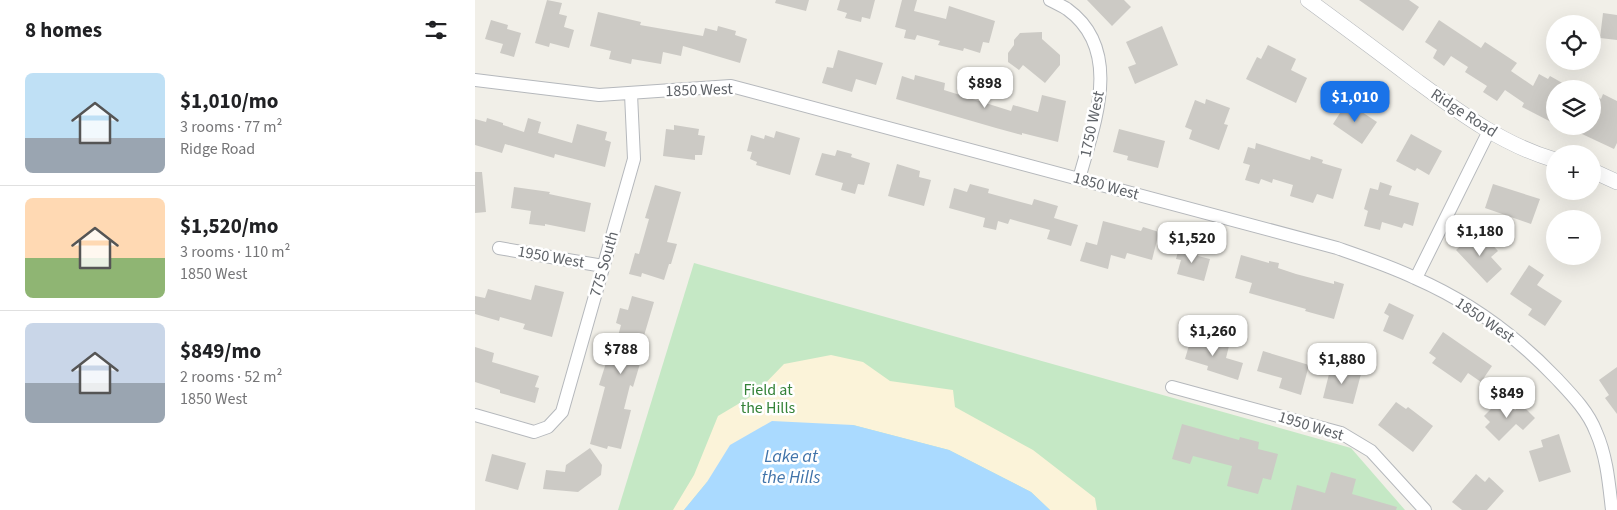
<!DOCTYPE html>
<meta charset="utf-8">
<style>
:root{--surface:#fff;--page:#f2f2f2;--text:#202124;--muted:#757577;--line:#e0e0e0;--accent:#1a73e8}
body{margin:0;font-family:"Source Sans 3",sans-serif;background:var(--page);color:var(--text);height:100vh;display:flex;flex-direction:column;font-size:19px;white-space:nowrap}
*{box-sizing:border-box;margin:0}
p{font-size:16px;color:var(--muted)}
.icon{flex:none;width:28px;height:28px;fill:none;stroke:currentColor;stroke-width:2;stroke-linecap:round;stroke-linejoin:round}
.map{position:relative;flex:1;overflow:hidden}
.panel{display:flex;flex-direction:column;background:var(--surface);width:475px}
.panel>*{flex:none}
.fabs{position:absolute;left:1071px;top:15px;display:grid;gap:10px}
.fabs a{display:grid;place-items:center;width:55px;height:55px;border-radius:50%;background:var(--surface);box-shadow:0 5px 20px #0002;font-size:25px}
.price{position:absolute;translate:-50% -42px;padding:0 11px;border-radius:10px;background:#fff;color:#222;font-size:16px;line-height:32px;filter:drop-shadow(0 1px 2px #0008)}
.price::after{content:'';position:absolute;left:50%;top:30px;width:15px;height:11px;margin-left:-8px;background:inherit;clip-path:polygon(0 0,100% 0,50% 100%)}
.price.current{background:var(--accent);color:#fff}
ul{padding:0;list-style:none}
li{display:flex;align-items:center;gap:15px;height:125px;padding:0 25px}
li+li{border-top:1px solid var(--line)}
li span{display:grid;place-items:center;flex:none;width:140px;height:100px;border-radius:8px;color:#555}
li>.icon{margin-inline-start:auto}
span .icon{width:60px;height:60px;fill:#fffc;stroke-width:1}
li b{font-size:21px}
h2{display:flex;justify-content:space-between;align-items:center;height:60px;padding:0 25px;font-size:21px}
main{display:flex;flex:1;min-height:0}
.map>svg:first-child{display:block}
.green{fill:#c5e8c5}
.sand{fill:#fbf3d9}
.water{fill:#aadaff}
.building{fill:#cccac5}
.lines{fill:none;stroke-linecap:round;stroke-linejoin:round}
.minor-casing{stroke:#b5b8bc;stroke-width:14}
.tertiary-casing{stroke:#b5b8bc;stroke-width:16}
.minor{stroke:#fff;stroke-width:12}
.tertiary{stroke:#fff;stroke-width:15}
.labels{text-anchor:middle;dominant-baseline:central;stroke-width:5;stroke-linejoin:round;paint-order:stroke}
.street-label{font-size:16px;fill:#5f6368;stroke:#fff}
.park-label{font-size:16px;fill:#348238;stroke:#fff}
.water-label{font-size:18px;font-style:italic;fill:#4174aa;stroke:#fff}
</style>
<main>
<section class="panel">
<h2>8 homes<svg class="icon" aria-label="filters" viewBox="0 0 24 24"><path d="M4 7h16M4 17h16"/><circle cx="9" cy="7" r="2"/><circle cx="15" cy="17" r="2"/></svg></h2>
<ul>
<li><span style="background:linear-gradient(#bfe0f5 65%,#9aa5b1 0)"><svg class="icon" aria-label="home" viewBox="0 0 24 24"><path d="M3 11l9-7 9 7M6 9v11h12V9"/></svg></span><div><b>$1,010/mo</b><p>3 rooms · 77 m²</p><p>Ridge Road</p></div></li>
<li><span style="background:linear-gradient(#ffd9b3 60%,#8fb573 0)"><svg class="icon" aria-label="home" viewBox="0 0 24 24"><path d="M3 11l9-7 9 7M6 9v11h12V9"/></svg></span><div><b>$1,520/mo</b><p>3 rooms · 110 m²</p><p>1850 West</p></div></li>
<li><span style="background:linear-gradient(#c9d6e8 60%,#9aa5b1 0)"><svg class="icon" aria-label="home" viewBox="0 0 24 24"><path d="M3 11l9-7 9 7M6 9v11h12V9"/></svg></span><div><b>$849/mo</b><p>2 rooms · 52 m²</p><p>1850 West</p></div></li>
</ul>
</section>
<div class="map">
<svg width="1142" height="510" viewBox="0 0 1142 510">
<rect width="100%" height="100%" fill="#f1efe8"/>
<path class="green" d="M219 263 876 448 930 510H143Z"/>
<path class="sand" d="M356 355 388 362 415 381 478 390 480 407 558 450 620 498 622 510H575L556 492 474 450 378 425 232 482 209 510H198L219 475 243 416 280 394 309 364Z"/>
<path class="water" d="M297 421 378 425 474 450 556 492 575 510H209L232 482 255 445Z"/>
<path class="building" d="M72 0 87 3 84 14 92 16 89 27 99 30 94 48 75 43 74 47 60 43Z
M301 0H334L331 11 300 3Z
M365 0H400L395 19 387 17 386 22 370 18 372 13 362 10Z
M427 0H442L439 11 471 19 474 6 520 21 514 43 508 42 505 53 489 48 488 51 463 45 465 41 442 35 440 40 429 38 431 30 420 27Z
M612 0H649L656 7 637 26Z
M884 0H934L944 7 928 31Z
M123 12 166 22 165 25 228 36 230 28 242 31 243 26 261 31 260 35 272 39 265 63 208 46 206 56 188 52 186 64 157 59 156 64 134 59 136 51 115 46Z
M1128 13 1142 15V40L1125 38Z
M16 20 33 25 32 29 46 33 39 57 25 53 28 44 10 39Z
M964 20 1006 48 1010 42 1042 63 1036 71 1058 86 1064 74 1073 79 1075 76 1098 89H1080V124L1047 107 1049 103 1030 90 1022 101 1008 92 1012 86 990 72 993 67 976 56 969 66 958 58 962 50 950 42Z
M687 26 703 65 660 84 653 67 661 64 651 42Z
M567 32V39L585 55V65L570 83 548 65 544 70 533 62V53L539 45V40L545 33Z
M793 45 821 59 816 70 832 78 821 103 771 79 782 57 786 59Z
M363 50 408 63 401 85 381 79 377 92 347 83 352 67 358 68Z
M440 75 470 83 469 90 536 111 538 105 563 112 567 95 591 101 583 142 547 133V135L521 128 421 99 427 76 439 80Z
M1118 94 1126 99 1128 94 1142 101V143L1139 149 1090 126H1118Z
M731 99 755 108 749 124 753 125 744 150 714 139 717 130 710 127 720 100 730 104Z
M872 102 902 122 887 144 858 124Z
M12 118 28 123V125L49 132 53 118 66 122 63 133 97 143 102 124 132 132 130 140 136 142 130 167 80 154 79 158 30 144 27 153 0 145V119L11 122Z
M199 125 224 129 223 135 230 136 227 155H220V160L188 156 191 129 199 130Z
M644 129 690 141 683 168 652 160 653 156 638 152Z
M301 131 325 138 315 175 281 165 282 162 275 159 277 152 272 151 276 135 289 139 290 135 299 138Z
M936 134 967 151 954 175 942 168 940 171 921 161Z
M781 143 835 160 836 156 848 160 847 163 867 169 858 199 842 194 838 203 815 196 818 185 798 179 797 183 786 179 784 184 770 180 775 165 768 163 773 147 780 149Z
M362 150 377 154 376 157 395 163 389 185 383 184 380 194 366 190 368 183 340 175 347 153 360 156Z
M422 164 445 171 444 177 456 180 449 206 413 196Z
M0 172H7L11 212 0 213Z
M905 182 917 186 914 195 944 203 938 226 929 223 927 228 907 222 905 230 889 226 893 211 889 209 895 188 903 190Z
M495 184 514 189 513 193 557 205 559 199 583 206 579 218 603 225 596 246 572 239 575 230 535 219 533 224 523 221 521 230 508 227 510 218 474 208 479 188 492 192Z
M1018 184 1065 199 1056 224 1010 208Z
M180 185 206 192 192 242 202 244 196 264H194L189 280 167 273 166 277 154 274 160 253 164 254 174 219 170 218Z
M39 187 75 192 74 194 116 203 110 232 70 224V226L54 224 56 211 36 208Z
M628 221 666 231 668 227 684 232 677 260 652 253 650 259 636 255 633 269 605 261 611 242 622 245Z
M999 233 1009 244 1013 240 1023 251 1016 257 1027 269 1012 283 981 250Z
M705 245 724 250 723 256 735 259 729 281 702 274 706 260 701 259Z
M766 255 794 263V261L804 263 803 268 821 274 859 284V281L869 284 859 319 830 311 831 309 774 293 777 283 760 278Z
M1054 265 1069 275 1062 285 1087 301 1070 326 1053 315 1057 309 1035 294Z
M60 285 89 292 77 337 48 329 50 324 25 317 24 321 0 314V296L10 298 13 289 56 300Z
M157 296 179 302 163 356 167 357 158 387 155 385 149 409 156 410 146 449 133 446 132 449 115 444 130 387 124 385 131 363 135 365 146 325 141 323 145 308 153 310Z
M914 303 939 315 928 340 908 331 914 316 909 313Z
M968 332 1017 366 1006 382 993 373 986 383 957 363 961 358 954 353Z
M717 335 754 346 751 358 768 363 763 380 732 370 733 366 710 359Z
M0 347 19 353 17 362 64 376 60 387 64 388 60 403 25 393V390L0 382Z
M788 351 834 365 826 395 804 388 807 378 782 371Z
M856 366 886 374 878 404 848 398Z
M1142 367V414L1130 398 1134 395 1124 380Z
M1028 397 1040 410 1046 404 1060 418 1048 430 1041 424 1024 441 1010 427 1015 422 1009 416Z
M921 402 931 409 933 407 958 426 938 452 903 425Z
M707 424 764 440 765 437 784 442 783 449 803 454 796 480 788 478 783 494 752 486 757 466 718 456 715 464 697 459Z
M1084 434 1096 472 1064 482 1054 451 1068 447 1066 440Z
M115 448 127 465 126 475 103 492 68 489 71 470 90 472 91 465Z
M17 454 51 463 43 490 10 481Z
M856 472 881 479 877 494 922 507 921 510H816L822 485 850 493Z
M1001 474 1010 482 1014 477 1029 491 1012 510H987L977 502Z"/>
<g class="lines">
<g class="minor-casing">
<path id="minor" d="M575 0C581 3 587 6 592 9 649 50 619 124 604 179
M0 80 124 95 256 86 862 248C888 257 915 266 940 278 993 301 1041 336 1081 378 1096 394 1113 411 1121 432 1132 457 1134 484 1137 510
M24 248 128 266
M941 278 1014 131
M697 387 866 433 896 451 950 510
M0 415 59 432 73 427 87 412 159 159 156 94"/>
</g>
<g class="tertiary-casing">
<path id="tertiary" d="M833 0C867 25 901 50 935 76 980 109 1025 144 1080 160
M1118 171 1142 182"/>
</g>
<use href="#minor" class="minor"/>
<use href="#tertiary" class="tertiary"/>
</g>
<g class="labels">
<g class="street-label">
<text transform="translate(224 90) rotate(-2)">1850 West</text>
<text transform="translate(989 113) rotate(33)">Ridge Road</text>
<text transform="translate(617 124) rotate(-78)">1750 West</text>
<text transform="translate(631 186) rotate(15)">1850 West</text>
<text transform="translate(76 257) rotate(10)">1950 West</text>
<text transform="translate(129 264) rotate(-74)">775 South</text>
<text transform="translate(1010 320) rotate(34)">1850 West</text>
<text transform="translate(836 426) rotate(17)">1950 West</text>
</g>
<g class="park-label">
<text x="293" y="390">Field at<tspan x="293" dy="18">the Hills</tspan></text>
</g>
<g class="water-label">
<text x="316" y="456">Lake at<tspan x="316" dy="21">the Hills</tspan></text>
</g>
</g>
</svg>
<div class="fabs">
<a><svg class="icon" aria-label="locate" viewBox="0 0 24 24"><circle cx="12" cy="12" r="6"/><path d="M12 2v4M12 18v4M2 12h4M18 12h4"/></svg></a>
<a><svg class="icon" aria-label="layers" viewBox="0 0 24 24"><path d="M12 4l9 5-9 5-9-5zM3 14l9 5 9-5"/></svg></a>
<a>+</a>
<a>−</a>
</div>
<b class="price" style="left:510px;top:109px">$898</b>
<b class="price current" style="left:880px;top:123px">$1,010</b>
<b class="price" style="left:1005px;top:257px">$1,180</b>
<b class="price" style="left:717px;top:264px">$1,520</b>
<b class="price" style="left:738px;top:357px">$1,260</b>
<b class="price" style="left:146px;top:375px">$788</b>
<b class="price" style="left:867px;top:385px">$1,880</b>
<b class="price" style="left:1032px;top:419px">$849</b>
</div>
</main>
